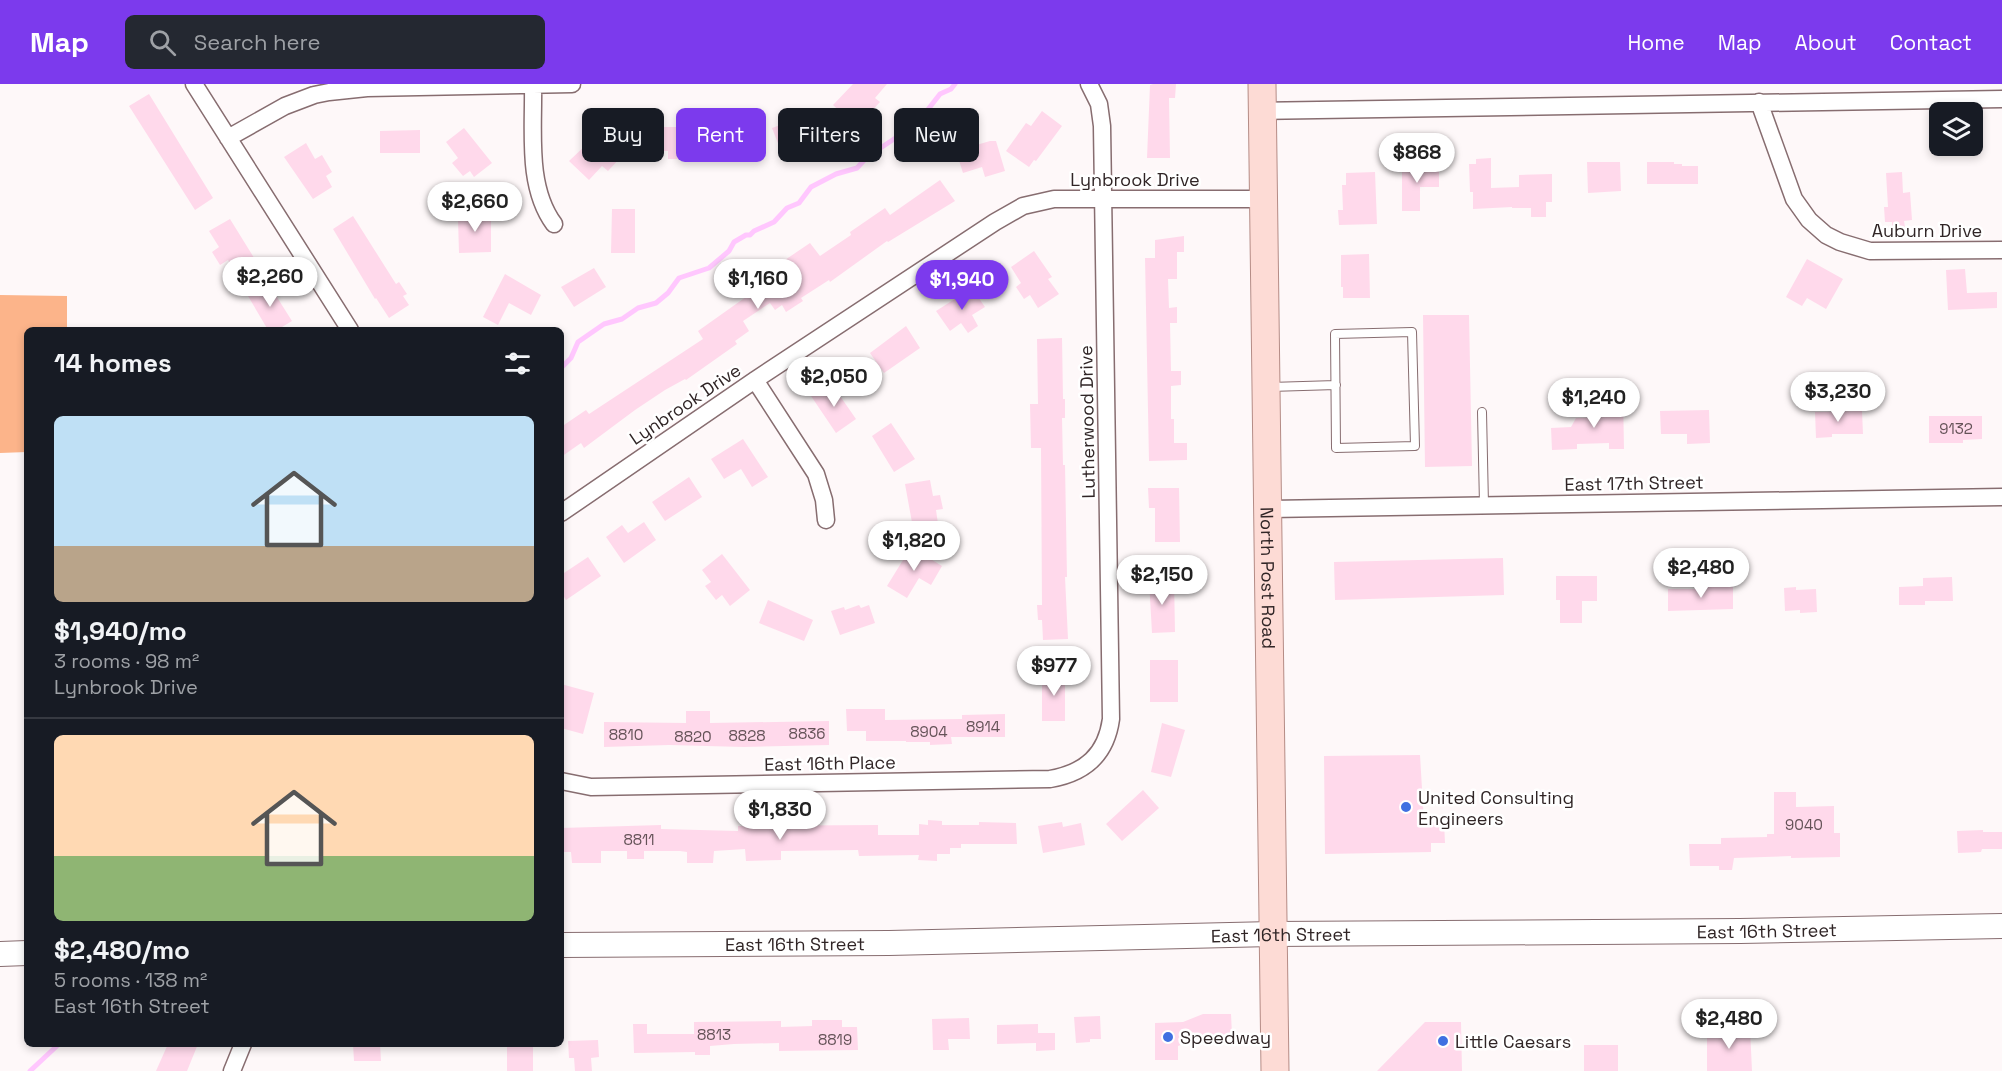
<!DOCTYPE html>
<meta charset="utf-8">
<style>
:root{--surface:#171b24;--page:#242831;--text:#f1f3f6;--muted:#9ea1a6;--line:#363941;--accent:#7c3aed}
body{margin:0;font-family:"Space Grotesk",sans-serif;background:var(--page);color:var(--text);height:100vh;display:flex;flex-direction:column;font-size:22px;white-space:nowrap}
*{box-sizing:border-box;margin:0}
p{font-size:20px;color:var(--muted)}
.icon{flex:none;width:33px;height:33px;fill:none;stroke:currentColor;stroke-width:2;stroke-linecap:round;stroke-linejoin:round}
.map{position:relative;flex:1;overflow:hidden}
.side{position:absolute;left:24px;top:243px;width:540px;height:720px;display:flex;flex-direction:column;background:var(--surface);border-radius:9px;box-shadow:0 3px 9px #0003}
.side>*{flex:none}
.hud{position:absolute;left:582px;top:24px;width:570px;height:54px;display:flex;gap:12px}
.buttons{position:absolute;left:1929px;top:18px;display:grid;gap:12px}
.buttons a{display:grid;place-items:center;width:54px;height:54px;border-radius:9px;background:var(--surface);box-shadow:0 3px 9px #0003;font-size:30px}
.price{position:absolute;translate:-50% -51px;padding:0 14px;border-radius:21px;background:#fff;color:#222;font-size:20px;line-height:39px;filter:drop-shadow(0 2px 3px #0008)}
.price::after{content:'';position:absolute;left:50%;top:36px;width:18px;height:14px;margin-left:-9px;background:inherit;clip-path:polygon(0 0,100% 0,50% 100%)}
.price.on{background:var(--accent);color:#fff}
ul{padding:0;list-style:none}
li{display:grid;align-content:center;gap:12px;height:318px;padding:0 30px}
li+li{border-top:2px solid var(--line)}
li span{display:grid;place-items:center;height:186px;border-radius:9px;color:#555}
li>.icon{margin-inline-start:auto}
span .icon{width:108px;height:108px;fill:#fffc;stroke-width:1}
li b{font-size:26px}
h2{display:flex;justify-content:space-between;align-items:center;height:72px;padding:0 30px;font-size:26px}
.tag{padding:0 21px;border-radius:9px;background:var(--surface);box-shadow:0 3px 9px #0003;font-size:21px;line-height:54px}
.tag.on{background:var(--accent);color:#fff}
header{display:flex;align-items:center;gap:36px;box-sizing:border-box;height:84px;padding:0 30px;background:var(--accent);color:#fff}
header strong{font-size:28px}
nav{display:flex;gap:33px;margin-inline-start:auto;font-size:21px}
.search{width:420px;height:54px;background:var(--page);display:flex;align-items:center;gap:15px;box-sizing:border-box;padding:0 21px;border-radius:9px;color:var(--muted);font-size:22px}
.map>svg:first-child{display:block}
.green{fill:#fcb48a}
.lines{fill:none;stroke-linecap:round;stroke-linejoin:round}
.stream{stroke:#ffc7fe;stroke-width:5}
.building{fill:#ffd9eb}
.lane-casing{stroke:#876d70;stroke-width:10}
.street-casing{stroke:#876d70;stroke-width:19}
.secondary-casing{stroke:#876d70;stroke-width:26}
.primary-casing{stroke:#b58c86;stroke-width:29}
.lane{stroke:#fff;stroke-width:8}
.street{stroke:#fff;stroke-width:16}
.secondary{stroke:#fff;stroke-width:24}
.primary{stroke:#fddbd5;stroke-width:27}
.poi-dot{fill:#3f70e1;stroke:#fff;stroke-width:2}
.labels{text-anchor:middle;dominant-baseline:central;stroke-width:5;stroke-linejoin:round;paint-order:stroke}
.number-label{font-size:15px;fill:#645257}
.street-label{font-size:18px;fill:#302526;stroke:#fff}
.poi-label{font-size:18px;fill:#302526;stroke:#fff;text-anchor:start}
</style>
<header>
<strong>Map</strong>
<div class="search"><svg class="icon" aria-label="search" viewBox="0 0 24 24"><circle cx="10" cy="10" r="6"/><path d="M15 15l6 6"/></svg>Search here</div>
<nav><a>Home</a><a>Map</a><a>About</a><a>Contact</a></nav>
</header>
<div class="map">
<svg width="2002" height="987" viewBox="0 0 2002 987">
<rect width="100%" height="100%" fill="#fef8f9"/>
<path class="green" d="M0 211 67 212V246H27V368L0 369Z"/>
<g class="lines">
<path class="stream" d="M561 284 571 274 578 258 604 240 622 235 638 224 656 219 668 209 679 194 709 184 729 167 734 158 746 151H750L754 147 774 138 787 124 799 119 811 103 836 90 857 84 867 73 903 49 909 37 926 28 940 10 951 5 955 0
M30 987 59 960"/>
</g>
<path class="building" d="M853 0H887L875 14 880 18 868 31 862 26 854 34 848 29 845 32 833 21Z
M1153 0H1176L1175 14H1169L1170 74H1147L1150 1Z
M149 10 213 114 195 126 129 22Z
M819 27 827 49 781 67 772 44Z
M1042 27 1062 42 1036 77 1034 76 1029 83 1006 67 1026 39 1031 42Z
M709 39H753V65H744V75H728V66L681 67V75H668V67H647V43H709Z
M606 42 623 58 614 68 620 74 608 87 602 82 589 96 569 77Z
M464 44 492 79 474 93 470 87 463 92 452 79 458 74 446 58Z
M420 46V69H380V47Z
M990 57H996L1005 87 985 93 982 83 963 89 956 67Z
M306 59 315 75 322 71 332 88 326 92 332 103 313 115 284 73Z
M1491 74V104L1519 103V91L1552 90V118H1546V133H1531V124H1512V123L1473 125V108H1470L1469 80H1476V75Z
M1587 78H1620L1621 107 1588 109Z
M1647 78H1674V80H1682V82H1698V100H1647Z
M1402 81H1439V103H1420V127H1402Z
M1375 88 1377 140 1339 141 1338 126H1343L1342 101H1346V89Z
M1902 88 1903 109 1910 108 1912 136 1904 137 1905 143 1892 144V138H1885L1884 123H1888L1886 89Z
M940 96 955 117 888 158 887 157 830 198 829 196 801 214 803 217 786 228 782 221 775 226 770 219 743 237 749 247 735 257 737 260 686 296 685 295 665 306 635 326 584 364 581 359 561 373V343L586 326 589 330 703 255 698 247 760 203 753 193 759 189 757 187 775 175 779 180 810 159 820 172 851 151 850 148 885 124 890 131Z
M612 125H635V169H611Z
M491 128V168L459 169 458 135H467V129Z
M353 132 396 200 399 198 407 210 403 212 409 221 389 234 376 214 375 215 333 145Z
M230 135 256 177 236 189 228 176 220 181 212 168 219 163 209 147Z
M1184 152V168H1177V195H1168L1169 224 1177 223V239H1170L1171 287H1181V301L1171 302V335H1174V359H1187V376L1149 377 1145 174H1155V156Z
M1034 167 1052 193 1048 195 1059 210 1038 224 1030 211 1024 215 1016 203 1021 199 1011 183Z
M1369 170 1370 214H1343V203H1341V171Z
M1807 175 1843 195 1826 225 1807 214 1802 222 1786 213Z
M594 184 606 203 574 223 561 203Z
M1965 185 1967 209 1997 208V224L1948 226 1946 186Z
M505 190 541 211 531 231 509 219 498 241 483 233Z
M268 199 292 237 277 246H268L248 212Z
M972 204 985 223 972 231 978 242 968 249 961 239 950 247 936 227Z
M1423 231H1469L1472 382 1425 383Z
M906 242 920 264 884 289 870 269Z
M1062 254 1063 315H1065V334H1062L1063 381H1065L1067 493H1065L1068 555 1043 556 1042 536H1038L1037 521H1042L1041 364H1031L1030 320H1038L1037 255Z
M831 299 856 335 836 349 811 312Z
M1623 311 1624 365H1609V359L1577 360V365L1552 366 1551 344 1571 343 1576 334 1608 333 1607 312Z
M1709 326 1710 359 1687 360V350H1661L1660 327Z
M1862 327 1863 350H1832V353L1816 354 1815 328Z
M1929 332H1982V355L1963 356V359H1929Z
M891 339 915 375 894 388 872 352Z
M743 355 768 393 752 403 741 385 724 395 711 375Z
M689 393 702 413 665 437 652 418Z
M930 396 933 412 940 411 943 425 936 426 938 440 913 444 905 400Z
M1148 404H1179L1180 458H1155V424H1149Z
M644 438 656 456 624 479 606 453 622 441 628 449Z
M911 463 942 482 931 501 919 494 907 514 887 502Z
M722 470 750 506 730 522 722 511 716 516 705 502 711 498 702 486Z
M588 473 601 492 566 516 561 508V491Z
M1503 474 1504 511 1335 516 1334 478Z
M1556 492H1597V517H1582V539H1560V516H1556Z
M1952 493 1953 517H1925V521H1899V503L1923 502V494Z
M1174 495 1175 548 1152 549 1149 496Z
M1697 502 1733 503V525L1668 527V505H1697Z
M1796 503V506L1816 505 1817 528 1800 529V526L1785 527 1784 504Z
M768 516 813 536 804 557 759 539Z
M859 521 861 524 869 521 875 539 840 551 831 527 844 523 845 526Z
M1150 576H1178V618H1150Z
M1042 589H1065V637H1042Z
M561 600 594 609 583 650 561 644Z
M846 625H885V636L962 635V631L1005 630V653H951L952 660 930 661V658H906V657H866V647H847Z
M686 627H710V639L829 637V661L744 663 669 661 604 663V638L686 639Z
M1162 639 1185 646 1171 693 1151 688Z
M1420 671 1424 738H1444L1445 759H1431V768L1325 770 1324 672Z
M1143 706 1159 724 1122 757 1106 740Z
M1774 708H1796V723L1834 722V749H1840V773L1791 774V772L1734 774 1732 786H1719V782H1690L1689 760H1721V754L1767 753V750H1774Z
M928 736 942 737V741H979V738L1016 739 1017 760H961V764H950V770H937V777L918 776 919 771 859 772 858 766 781 767V776L746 777 745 765 714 767 713 779H687V768L680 767H644V775H627V767H601V779H572L571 768H561V744L661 741V745L738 747V742L878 741V751H919V740L928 741Z
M1062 738 1063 743 1081 739 1085 761 1043 769 1038 742Z
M1983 746V748H2002V765H1982L1981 768 1958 769 1957 747Z
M1203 930H1231L1232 951 1204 952 1178 962V976H1155V939L1183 938Z
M1100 932 1101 955H1090V958L1076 959 1074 933Z
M969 934 970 955H948L949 966H933L932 935Z
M812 936H842V943H857L858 966 779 967V959L734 960 710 962V971H695V968L634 969 633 940H647V950H694V938L781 937V943L812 942Z
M1425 938H1461L1462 987H1377Z
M1038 940V949H1055V966L1036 967V959L997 960V941Z
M1750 944 1752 987H1707V947Z
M598 956 599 973 591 974 592 987H575L574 974H569L568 957Z
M168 960H198L187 987H156Z
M353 960H380L381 977H354Z
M507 961H533V987H507Z
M1584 961H1618V987H1584Z"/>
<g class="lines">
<g class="lane-casing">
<path id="lane" d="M1412 248 1415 362 1336 364 1335 250Z
M1270 303 1336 301
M1482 328 1484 421"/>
</g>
<g class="street-casing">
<path id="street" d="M194 0 350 246
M533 0C534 46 526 102 554 140
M1759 18 1794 115 1809 136 1826 151 1840 158 1870 167 2002 166
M1262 27 2002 15
M228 54 285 22 314 11 329 8 367 4 572 0
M755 296 816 390 824 416 826 436
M1267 425 2002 413
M561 429 755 296 995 138 1023 122 1054 115H1263
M561 697 591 703 1050 695C1085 689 1106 671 1111 635L1102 42 1099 20 1089 0
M232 987 243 960"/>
</g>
<g class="secondary-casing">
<g id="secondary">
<path id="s1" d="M561 861 889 859 1273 850 1740 847 2002 842"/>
<path d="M0 870 27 869"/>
</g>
</g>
<g class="primary-casing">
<g id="primary">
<path id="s2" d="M1262 0 1275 987"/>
</g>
</g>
<use href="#lane" class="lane"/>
<use href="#street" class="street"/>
<use href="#secondary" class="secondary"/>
<use href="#primary" class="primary"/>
</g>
<g class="poi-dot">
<circle cx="1406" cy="723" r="6"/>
<circle cx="1168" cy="953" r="6"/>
<circle cx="1443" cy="957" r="6"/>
</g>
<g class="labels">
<g class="number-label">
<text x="1956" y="344">9132</text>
<text x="983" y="642">8914</text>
<text x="929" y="647">8904</text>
<text x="807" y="649">8836</text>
<text x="626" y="650">8810</text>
<text x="747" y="651">8828</text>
<text x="693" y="652">8820</text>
<text x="1804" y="740">9040</text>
<text x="639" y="755">8811</text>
<text x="714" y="950">8813</text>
<text x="835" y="955">8819</text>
</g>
<g class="street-label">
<text x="1135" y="95">Lynbrook Drive</text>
<text x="1927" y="146">Auburn Drive</text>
<text transform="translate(685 320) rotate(-34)">Lynbrook Drive</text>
<text transform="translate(1087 338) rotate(-91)">Lutherwood Drive</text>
<text transform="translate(1634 399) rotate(-1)">East 17th Street</text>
<text stroke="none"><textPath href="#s2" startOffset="494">North Post Road</textPath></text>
<text transform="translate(830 679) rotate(-1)">East 16th Place</text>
<text stroke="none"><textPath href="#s1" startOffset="1206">East 16th Street</textPath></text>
<text stroke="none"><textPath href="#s1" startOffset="720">East 16th Street</textPath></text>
<text stroke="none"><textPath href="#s1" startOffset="234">East 16th Street</textPath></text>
</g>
<g class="poi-label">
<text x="1418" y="713">United Consulting<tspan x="1418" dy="21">Engineers</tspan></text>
<text x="1180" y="953">Speedway</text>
<text x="1455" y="957">Little Caesars</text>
</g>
</g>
</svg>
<div class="buttons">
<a><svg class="icon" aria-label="layers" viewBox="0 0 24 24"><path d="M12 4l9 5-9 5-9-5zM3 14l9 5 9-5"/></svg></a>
</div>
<b class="price" style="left:1417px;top:100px">$868</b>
<b class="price" style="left:475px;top:149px">$2,660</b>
<b class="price" style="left:270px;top:224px">$2,260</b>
<b class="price" style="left:758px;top:226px">$1,160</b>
<b class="price on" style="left:962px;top:227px">$1,940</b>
<b class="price" style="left:834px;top:324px">$2,050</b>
<b class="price" style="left:1838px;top:339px">$3,230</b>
<b class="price" style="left:1594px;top:345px">$1,240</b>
<b class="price" style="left:914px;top:488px">$1,820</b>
<b class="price" style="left:1701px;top:515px">$2,480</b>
<b class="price" style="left:1162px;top:522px">$2,150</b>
<b class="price" style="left:1054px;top:613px">$977</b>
<b class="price" style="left:780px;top:757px">$1,830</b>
<b class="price" style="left:1729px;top:966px">$2,480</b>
<div class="hud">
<a class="tag">Buy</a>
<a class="tag on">Rent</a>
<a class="tag">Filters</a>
<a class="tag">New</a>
</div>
<section class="side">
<h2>14 homes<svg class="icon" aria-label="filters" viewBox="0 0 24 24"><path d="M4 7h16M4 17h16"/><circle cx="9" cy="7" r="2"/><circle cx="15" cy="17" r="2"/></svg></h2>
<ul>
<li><span style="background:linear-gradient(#bfe0f5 70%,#b9a48a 0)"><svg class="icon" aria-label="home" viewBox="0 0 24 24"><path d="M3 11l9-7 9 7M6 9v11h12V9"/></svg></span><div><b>$1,940/mo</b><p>3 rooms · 98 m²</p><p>Lynbrook Drive</p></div></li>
<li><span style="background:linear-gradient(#ffd9b3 65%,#8fb573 0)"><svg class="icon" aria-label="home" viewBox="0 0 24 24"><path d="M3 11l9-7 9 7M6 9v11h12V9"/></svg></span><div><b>$2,480/mo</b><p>5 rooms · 138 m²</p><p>East 16th Street</p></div></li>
</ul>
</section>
</div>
